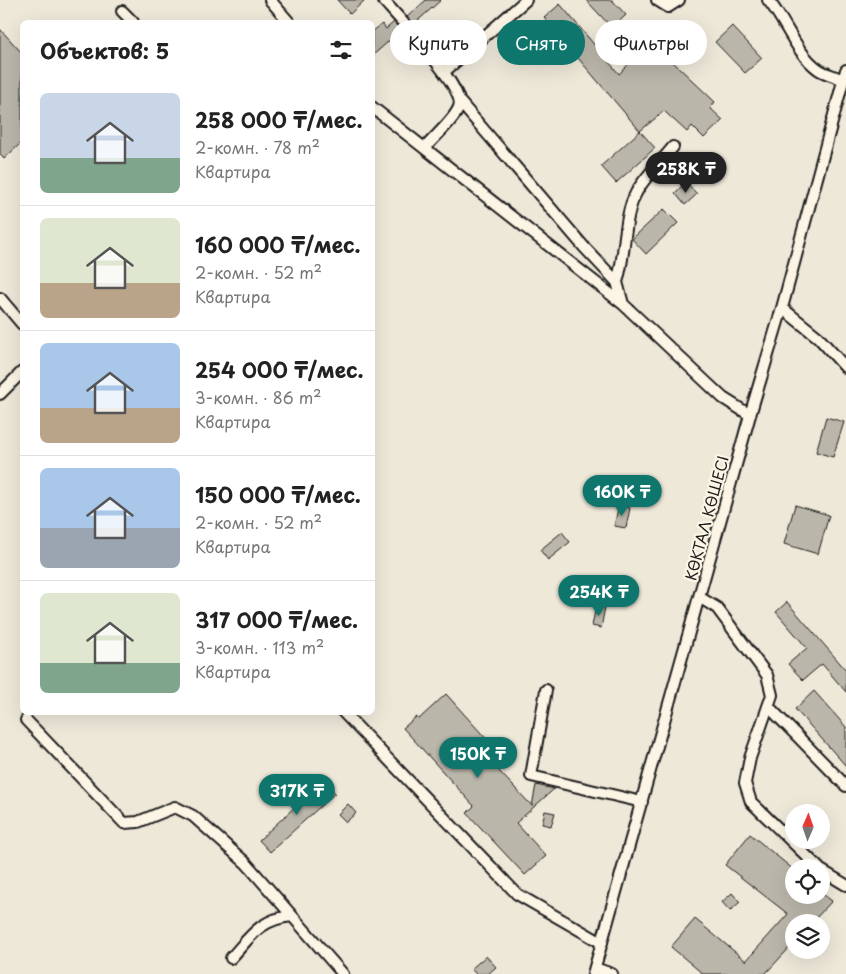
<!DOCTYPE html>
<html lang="ru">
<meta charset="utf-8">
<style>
:root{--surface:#fff;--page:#f2f2f2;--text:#222;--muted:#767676;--line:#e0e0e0;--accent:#0f766e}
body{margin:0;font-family:"Playpen Sans",sans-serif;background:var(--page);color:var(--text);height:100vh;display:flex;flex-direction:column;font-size:19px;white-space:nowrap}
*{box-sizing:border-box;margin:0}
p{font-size:16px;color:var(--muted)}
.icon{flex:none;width:28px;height:28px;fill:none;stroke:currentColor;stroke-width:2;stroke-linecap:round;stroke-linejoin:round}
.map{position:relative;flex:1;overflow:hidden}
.drawer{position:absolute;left:20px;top:20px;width:355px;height:695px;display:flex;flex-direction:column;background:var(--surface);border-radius:8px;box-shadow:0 5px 20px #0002}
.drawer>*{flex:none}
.guide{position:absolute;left:390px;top:20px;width:380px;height:45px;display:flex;gap:10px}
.needle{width:32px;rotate:2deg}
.tools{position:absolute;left:785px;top:804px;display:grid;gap:10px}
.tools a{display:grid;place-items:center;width:45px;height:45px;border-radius:50%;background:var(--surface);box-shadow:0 5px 20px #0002;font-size:25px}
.price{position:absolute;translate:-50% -42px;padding:0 11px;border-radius:18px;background:var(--accent);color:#fff;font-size:16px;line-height:32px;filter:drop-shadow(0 1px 2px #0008)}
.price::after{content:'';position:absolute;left:50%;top:30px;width:15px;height:11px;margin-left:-8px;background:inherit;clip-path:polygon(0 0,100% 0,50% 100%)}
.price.active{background:#222;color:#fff}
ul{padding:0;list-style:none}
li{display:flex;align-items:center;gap:15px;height:125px;padding:0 20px}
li+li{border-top:1px solid var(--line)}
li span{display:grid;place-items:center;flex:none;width:140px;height:100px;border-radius:8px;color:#555}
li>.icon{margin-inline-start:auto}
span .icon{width:60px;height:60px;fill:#fffc;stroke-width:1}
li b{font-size:21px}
h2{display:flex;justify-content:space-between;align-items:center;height:60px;padding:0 20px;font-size:21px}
.pill{padding:0 18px;border-radius:22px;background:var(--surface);box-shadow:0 5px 20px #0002;font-size:18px;line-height:45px}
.pill.active{background:var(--accent);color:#fff}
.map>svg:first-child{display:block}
.building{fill:#bab6aa;stroke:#1c1c1c}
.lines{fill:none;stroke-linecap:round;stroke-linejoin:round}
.minor-casing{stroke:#1c1c1c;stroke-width:14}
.minor{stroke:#fcf5e5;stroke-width:10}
.labels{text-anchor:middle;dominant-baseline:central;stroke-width:4.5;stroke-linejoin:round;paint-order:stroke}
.street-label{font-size:15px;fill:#1c1c1c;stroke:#fcf5e5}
</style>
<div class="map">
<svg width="846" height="974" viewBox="0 0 846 974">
<rect width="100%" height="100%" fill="#eee8d9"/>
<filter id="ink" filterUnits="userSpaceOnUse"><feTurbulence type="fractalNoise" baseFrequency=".02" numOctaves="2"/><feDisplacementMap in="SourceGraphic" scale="10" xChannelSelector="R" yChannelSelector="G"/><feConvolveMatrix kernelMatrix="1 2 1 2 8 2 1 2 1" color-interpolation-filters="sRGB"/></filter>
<g filter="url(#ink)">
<path class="building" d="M337 0H365L350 14Z
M426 0H441L414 24 407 17Z
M586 0H612L626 15 612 28Z
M560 4 619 74 651 41 715 102 710 108 723 120 704 138 692 126 687 132 664 111 640 131 544 18Z
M394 22 403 33 399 36 397 34 372 56V32L382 24 386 29Z
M732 26 762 58 745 73 715 42Z
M0 29 22 53V142L4 159 0 154Z
M640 131 655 148 616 183 601 166Z
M686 182 697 194 685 205 675 193Z
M664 209 678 223 646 254 632 239Z
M826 417 844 422 833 457 816 452Z
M619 505 630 508 626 528 614 526Z
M795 505 829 515 818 554 784 544Z
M562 532 570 542 548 560 540 550Z
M787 602 846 670V692L822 664 803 680 788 664 807 648 776 612Z
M596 606 605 607 601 628 592 626Z
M814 691 846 727V766L795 709Z
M446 694 490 743 480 751 532 806 536 785 554 789 516 823 546 856 525 875 467 813 474 806 403 728 416 717 419 719Z
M324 780 335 793 270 852 259 840Z
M348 804 356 813 346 822 338 814Z
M545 811 555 813 551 826 542 824Z
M750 834 794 870V895H824L832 901 812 922H794V943L765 974H703L671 947 695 919 746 961 788 914 725 865Z
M732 893 740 902 730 911 722 902Z
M486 956 496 967 488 974H476L471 969Z"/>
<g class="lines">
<g class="minor-casing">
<path id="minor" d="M270 0 289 22
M383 0C397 16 466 89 459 107 455 119 433 138 425 148
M657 0 668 7 679 0
M768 0C786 21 795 52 818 69 825 74 836 76 843 80
M122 11 133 22
M444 72 526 0
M460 102 584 247 617 282 623 304
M372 107 623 304 723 398 750 415
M617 282C626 255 623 217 636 193 644 177 661 162 673 147
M0 298 22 324
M782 308 818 337 846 368
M0 394 22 372
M699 597 717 608 767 675 772 695 750 758 745 783 751 802 819 868
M546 690 531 776 642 802
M768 706 846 786
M343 712 517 894 602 943
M26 720 124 823 138 822 175 807 193 816 246 863 343 974
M821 870 846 885
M231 958C251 936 260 919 292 916
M595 968 612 974
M593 974 750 415 782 308 846 70"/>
</g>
<use href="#minor" class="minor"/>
</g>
</g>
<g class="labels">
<g class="street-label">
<text transform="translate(706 518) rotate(-75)">КӨКТАЛ КӨШЕСІ</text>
</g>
</g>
</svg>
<div class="tools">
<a><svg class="needle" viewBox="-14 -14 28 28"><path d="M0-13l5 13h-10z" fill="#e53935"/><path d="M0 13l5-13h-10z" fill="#767676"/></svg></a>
<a><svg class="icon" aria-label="locate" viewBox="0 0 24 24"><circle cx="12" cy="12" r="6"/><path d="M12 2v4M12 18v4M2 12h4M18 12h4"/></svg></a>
<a><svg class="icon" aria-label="layers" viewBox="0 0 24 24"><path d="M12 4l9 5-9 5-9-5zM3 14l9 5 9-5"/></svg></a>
</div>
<b class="price active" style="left:686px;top:194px">258K ₸</b>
<b class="price" style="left:622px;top:517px">160K ₸</b>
<b class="price" style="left:599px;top:617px">254K ₸</b>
<b class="price" style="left:478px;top:779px">150K ₸</b>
<b class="price" style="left:297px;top:816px">317K ₸</b>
<div class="guide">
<a class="pill">Купить</a>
<a class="pill active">Снять</a>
<a class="pill">Фильтры</a>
</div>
<section class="drawer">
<h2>Объектов: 5<svg class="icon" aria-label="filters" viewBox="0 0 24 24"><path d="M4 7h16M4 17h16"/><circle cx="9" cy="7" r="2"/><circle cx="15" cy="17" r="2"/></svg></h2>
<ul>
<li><span style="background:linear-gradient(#c9d6e8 65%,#7fa58c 0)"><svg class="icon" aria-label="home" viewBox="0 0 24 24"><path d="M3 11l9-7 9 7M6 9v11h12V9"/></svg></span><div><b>258 000 ₸/мес.</b><p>2-комн. · 78 m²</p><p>Квартира</p></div></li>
<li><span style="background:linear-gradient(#dfe7d0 65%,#b9a48a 0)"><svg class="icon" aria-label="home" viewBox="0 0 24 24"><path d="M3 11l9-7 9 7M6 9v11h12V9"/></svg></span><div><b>160 000 ₸/мес.</b><p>2-комн. · 52 m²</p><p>Квартира</p></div></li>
<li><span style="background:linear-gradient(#a9c7e8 65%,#b9a48a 0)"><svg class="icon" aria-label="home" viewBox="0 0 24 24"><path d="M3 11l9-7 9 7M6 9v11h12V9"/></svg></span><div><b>254 000 ₸/мес.</b><p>3-комн. · 86 m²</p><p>Квартира</p></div></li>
<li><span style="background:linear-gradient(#a9c7e8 60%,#9aa5b1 0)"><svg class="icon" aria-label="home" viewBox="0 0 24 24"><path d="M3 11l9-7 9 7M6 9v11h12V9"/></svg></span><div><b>150 000 ₸/мес.</b><p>2-комн. · 52 m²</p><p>Квартира</p></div></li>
<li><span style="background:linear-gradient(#dfe7d0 70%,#7fa58c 0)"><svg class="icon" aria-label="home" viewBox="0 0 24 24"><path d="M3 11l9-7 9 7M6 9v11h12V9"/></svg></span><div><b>317 000 ₸/мес.</b><p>3-комн. · 113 m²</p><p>Квартира</p></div></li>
</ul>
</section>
</div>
